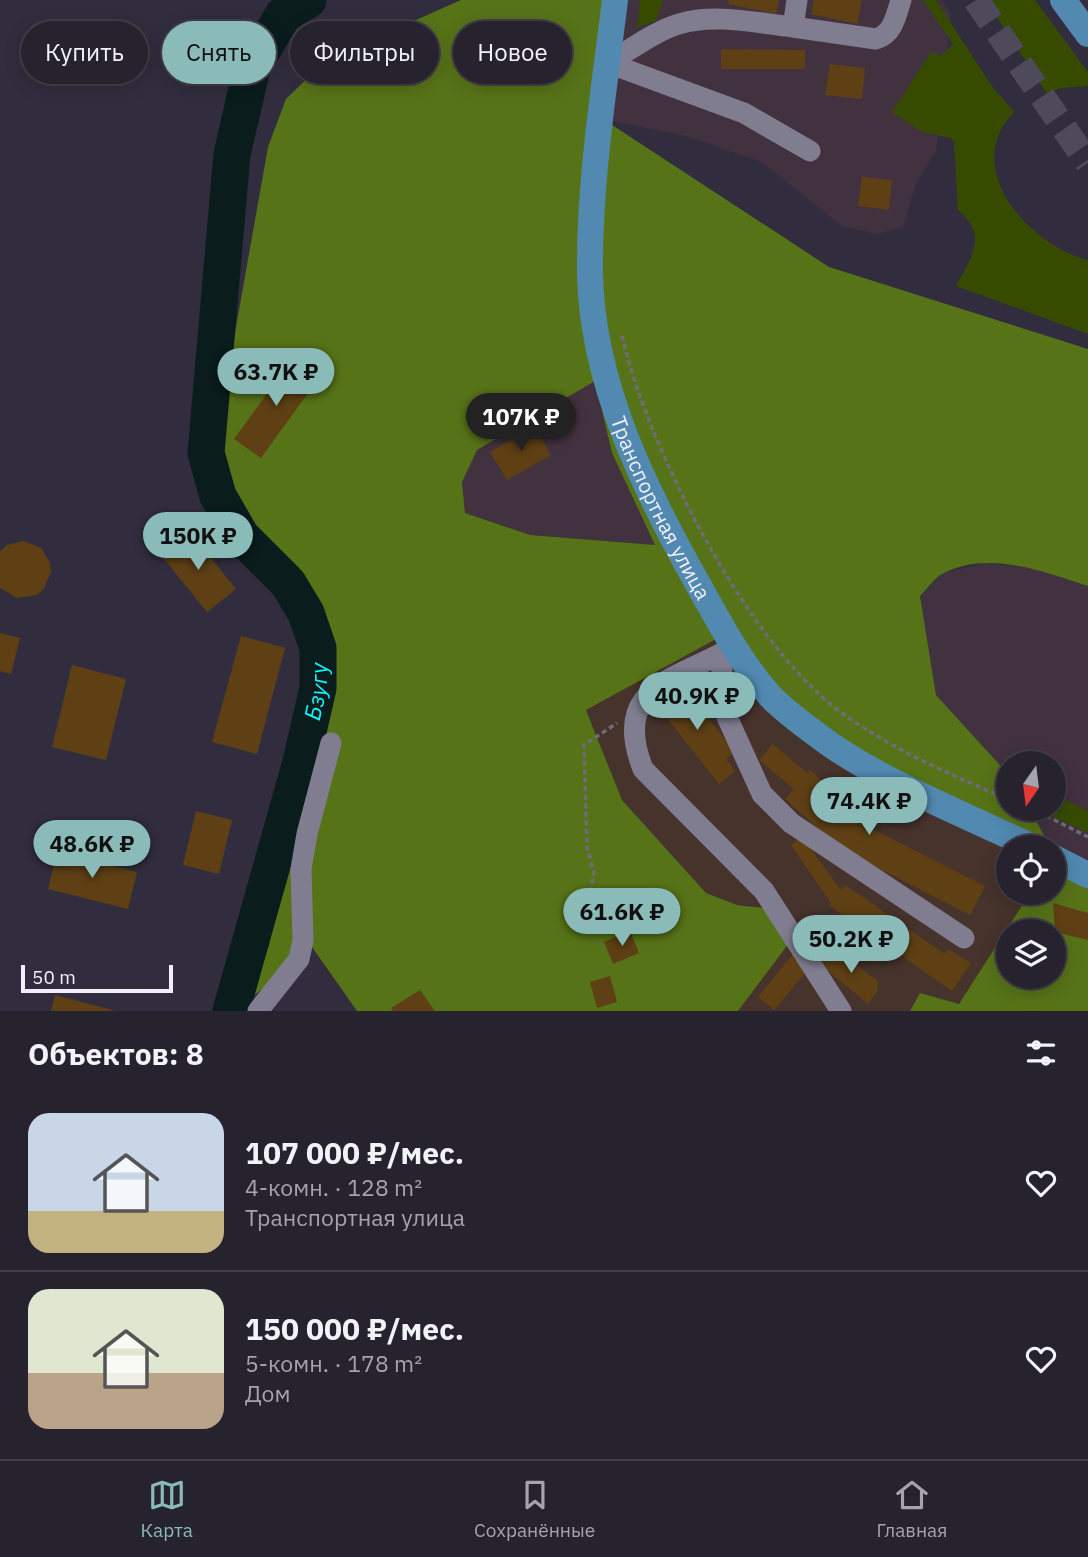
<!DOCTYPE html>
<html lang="ru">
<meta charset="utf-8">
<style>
:root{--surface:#26222e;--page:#322f3a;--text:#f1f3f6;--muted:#a4a4aa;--line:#423f4a;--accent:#8bbbb9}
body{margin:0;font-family:"IBM Plex Sans",sans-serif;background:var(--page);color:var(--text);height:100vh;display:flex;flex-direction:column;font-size:26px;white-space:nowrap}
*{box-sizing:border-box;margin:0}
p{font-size:23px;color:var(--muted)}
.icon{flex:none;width:38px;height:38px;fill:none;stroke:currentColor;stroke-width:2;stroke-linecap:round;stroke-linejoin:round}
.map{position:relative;height:1011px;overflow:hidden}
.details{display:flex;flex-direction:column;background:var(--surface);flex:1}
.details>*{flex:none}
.banner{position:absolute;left:21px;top:21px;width:700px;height:63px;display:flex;gap:14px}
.needle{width:46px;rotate:194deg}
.tools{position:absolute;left:996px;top:751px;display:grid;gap:14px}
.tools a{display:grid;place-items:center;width:70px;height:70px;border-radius:50%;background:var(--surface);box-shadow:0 4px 18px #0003,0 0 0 2px var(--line);font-size:35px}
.scale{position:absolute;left:21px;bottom:18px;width:152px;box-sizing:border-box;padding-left:7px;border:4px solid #f1effa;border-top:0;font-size:19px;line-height:24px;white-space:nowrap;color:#f1effa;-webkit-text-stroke:5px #322d3e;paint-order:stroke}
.price{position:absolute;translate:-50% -60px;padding:0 16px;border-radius:24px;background:var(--accent);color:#111;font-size:23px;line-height:46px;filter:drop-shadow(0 2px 4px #0008)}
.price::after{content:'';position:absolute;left:50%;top:42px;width:21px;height:16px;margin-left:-10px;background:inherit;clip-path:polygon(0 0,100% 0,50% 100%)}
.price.current{background:#222;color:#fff}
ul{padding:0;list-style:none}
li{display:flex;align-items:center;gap:21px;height:175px;padding:0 28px}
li+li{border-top:2px solid var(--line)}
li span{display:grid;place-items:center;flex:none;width:196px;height:140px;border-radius:21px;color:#555}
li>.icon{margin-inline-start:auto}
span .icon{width:84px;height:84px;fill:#fffc;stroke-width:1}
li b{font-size:30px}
h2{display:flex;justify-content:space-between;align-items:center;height:84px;padding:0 28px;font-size:30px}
.tag{padding:0 24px;border-radius:32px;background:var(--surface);box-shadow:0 4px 18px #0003,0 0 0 2px var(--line);font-size:24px;line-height:63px}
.tag.current{background:var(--accent);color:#111}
.menu{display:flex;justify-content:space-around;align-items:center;height:98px;border-top:2px solid var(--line);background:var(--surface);font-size:19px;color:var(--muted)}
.menu a{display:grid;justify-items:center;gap:4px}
.menu .current{color:var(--accent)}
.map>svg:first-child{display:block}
.commercial{fill:#46332b}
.industrial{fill:#42323f}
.green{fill:#364b00}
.forest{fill:#577318;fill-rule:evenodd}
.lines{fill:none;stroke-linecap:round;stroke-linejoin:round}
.river{stroke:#0a1c1c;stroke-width:37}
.building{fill:#5f4015}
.major-tunnel{stroke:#4f4a5a;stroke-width:26;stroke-dasharray:26 13;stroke-linecap:butt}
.path{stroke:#6f6b7a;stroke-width:3.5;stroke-dasharray:5 3.5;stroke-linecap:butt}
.minor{stroke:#817d91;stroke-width:21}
.major{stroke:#5189b1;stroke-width:26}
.labels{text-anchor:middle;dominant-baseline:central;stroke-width:5;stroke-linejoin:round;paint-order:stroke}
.street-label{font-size:21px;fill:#f1effa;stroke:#322d3e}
.water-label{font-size:23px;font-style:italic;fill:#11f6fe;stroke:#322d3e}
</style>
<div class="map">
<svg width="1088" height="1011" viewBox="0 0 1088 1011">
<rect width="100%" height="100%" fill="#322d3e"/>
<path class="commercial" d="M716 639 1008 848V892L1030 893 959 1005 920 993 910 1011H738L788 943 750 905H737L706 893 622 800 586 709Z"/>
<path class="industrial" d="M616 0H941L951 13 936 151 916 183 903 227 876 234 842 226 762 162 686 136 603 119Z
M595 380 612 453 656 545 530 535 465 513 462 482 477 450Z
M985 563 1033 568 1088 586V883L1050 847 1030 809 1054 808V763H1008V774L936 695 920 596 943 573Z"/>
<path class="green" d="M640 0H663L656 21 637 28Z
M923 0H936L991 85 1014 112C959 168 1030 246 1088 260V334L956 286C971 257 989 236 958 210L954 142 951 138 922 132 892 112 931 52 941 56 953 44Z
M986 0H1035L1088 72V86L1061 88 1046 93Z
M1054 795 1088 811V833L1037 809 1054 808Z"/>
<path class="forest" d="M461 0H616L603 119 829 267 1088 349V586C1044 572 989 550 944 573 935 577 927 589 920 596L936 695 1008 774V808L1030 809 1050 847H1008L924 808 716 639 586 710 622 800 706 893 737 905 764 908 789 943 738 1011H357L312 947 236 1011 269 946 325 610 209 479 268 147 286 99 326 60ZM595 381 612 453 655 545 530 535 465 513 462 482 477 450Z
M1054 854 1088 883V1011H910L920 993 959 1004 1030 893 1054 892ZM1008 931H1054V976H1008Z"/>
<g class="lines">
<path class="river" id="s1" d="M231 1011 301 762 318 688V648L306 613 288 583 241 536 218 496 206 453 232 154 252 68 283 15 308 0"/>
</g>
<path class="building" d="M729 0H779L776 14 728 4Z
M814 0H862L857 24 811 14Z
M721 49 805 50V69H721Z
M830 64 865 68 862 99 825 95Z
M862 177 892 180 889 210 858 206Z
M292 359 319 378 261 458 234 439Z
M534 426 551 455 507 480 490 452Z
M189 531 236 589 207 612 160 554Z
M24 541 41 548 50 563 51 572 44 588 37 595 17 598 0 588V551L7 545Z
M0 633 20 638 11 674 0 671Z
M241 636 285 648 257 754 212 742Z
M72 665 126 679 106 760 52 747Z
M664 688 672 698 685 689 735 752 726 759 735 771 719 784 651 698Z
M773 744 807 773 810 770 869 821 866 826 985 886 970 915 843 850 785 799 794 789 759 760Z
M196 811 232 820 219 874 183 865Z
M802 837 841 890 845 885 945 954 948 949 971 963 952 991 830 906 831 903 791 845Z
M57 852 137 872 128 909 48 889Z
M1053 903 1088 913V940L1055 932Z
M630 931 639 953 613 964 604 942Z
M832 947 878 981 877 992 868 1004 819 963Z
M793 954 810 967 774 1010 758 997Z
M610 976 617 1002 597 1008 590 982Z
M420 990 435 1011H393L391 1008Z
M55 995 113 1010V1011H51Z"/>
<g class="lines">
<path class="major-tunnel" d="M976 0 1088 163"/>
<path class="path" d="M622 336C648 448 746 641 839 711 890 748 950 775 1008 799
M1031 808 1088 837
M581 906 589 896 594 873 587 846 584 745 617 723"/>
<path class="minor" d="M793 27 876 39C893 34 896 16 901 0
M608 63C630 50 655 31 679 24 715 13 756 23 793 27L797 0
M608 63 744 113 810 151
M733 647C677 680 610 685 643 769L764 891 841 1011
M721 654 723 698 727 717 762 794 791 823 964 938
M258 1011 299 959 303 940 301 869 307 834 331 743"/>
<g class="major">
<path id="s2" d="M615 0C604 90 589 183 590 274 592 385 646 492 699 586 721 625 741 664 771 697 784 710 801 723 816 734 872 778 966 815 1032 847"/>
<path d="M1063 0 1088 34"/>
<path d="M1054 858 1088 875"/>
</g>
</g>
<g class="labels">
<g class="street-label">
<text stroke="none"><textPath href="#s2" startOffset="522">Транспортная улица</textPath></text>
</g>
<g class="water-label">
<text stroke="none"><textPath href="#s1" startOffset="331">Бзугу</textPath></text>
</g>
</g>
</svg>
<div class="tools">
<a><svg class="needle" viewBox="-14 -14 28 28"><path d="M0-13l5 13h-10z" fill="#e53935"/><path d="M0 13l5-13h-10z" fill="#a4a4aa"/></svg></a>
<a><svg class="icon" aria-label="locate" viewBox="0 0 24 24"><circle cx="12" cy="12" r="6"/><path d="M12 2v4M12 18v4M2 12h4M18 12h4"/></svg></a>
<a><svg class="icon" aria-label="layers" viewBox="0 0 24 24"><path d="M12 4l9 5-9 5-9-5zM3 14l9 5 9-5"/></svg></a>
</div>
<div class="scale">50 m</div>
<b class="price" style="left:276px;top:408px">63.7K ₽</b>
<b class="price current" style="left:521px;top:453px">107K ₽</b>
<b class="price" style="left:198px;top:572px">150K ₽</b>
<b class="price" style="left:697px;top:732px">40.9K ₽</b>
<b class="price" style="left:869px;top:837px">74.4K ₽</b>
<b class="price" style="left:92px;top:880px">48.6K ₽</b>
<b class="price" style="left:622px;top:948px">61.6K ₽</b>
<b class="price" style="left:851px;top:975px">50.2K ₽</b>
<div class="banner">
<a class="tag">Купить</a>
<a class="tag current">Снять</a>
<a class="tag">Фильтры</a>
<a class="tag">Новое</a>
</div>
</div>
<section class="details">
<h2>Объектов: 8<svg class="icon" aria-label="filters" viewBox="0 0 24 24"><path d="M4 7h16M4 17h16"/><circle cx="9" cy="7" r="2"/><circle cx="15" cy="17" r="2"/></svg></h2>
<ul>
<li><span style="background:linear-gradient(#c9d6e8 70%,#c2b280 0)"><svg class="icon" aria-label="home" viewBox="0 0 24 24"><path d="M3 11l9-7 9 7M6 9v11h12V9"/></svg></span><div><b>107 000 ₽/мес.</b><p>4-комн. · 128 m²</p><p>Транспортная улица</p></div><svg class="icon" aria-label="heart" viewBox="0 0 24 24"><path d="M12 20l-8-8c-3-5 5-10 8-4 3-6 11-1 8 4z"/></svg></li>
<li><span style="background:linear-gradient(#dfe7d0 60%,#b9a48a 0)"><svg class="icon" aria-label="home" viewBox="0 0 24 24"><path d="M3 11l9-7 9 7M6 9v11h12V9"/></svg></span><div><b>150 000 ₽/мес.</b><p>5-комн. · 178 m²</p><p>Дом</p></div><svg class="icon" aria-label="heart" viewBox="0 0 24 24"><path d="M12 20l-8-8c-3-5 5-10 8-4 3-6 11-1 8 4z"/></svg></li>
</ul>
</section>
<nav class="menu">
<a class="current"><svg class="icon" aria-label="map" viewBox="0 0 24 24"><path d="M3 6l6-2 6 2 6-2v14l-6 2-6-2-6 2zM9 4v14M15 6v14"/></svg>Карта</a>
<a><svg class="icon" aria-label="saved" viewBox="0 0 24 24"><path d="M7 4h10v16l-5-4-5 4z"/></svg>Сохранённые</a>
<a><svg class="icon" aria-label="home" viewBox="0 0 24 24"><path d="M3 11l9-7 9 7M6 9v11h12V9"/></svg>Главная</a>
</nav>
